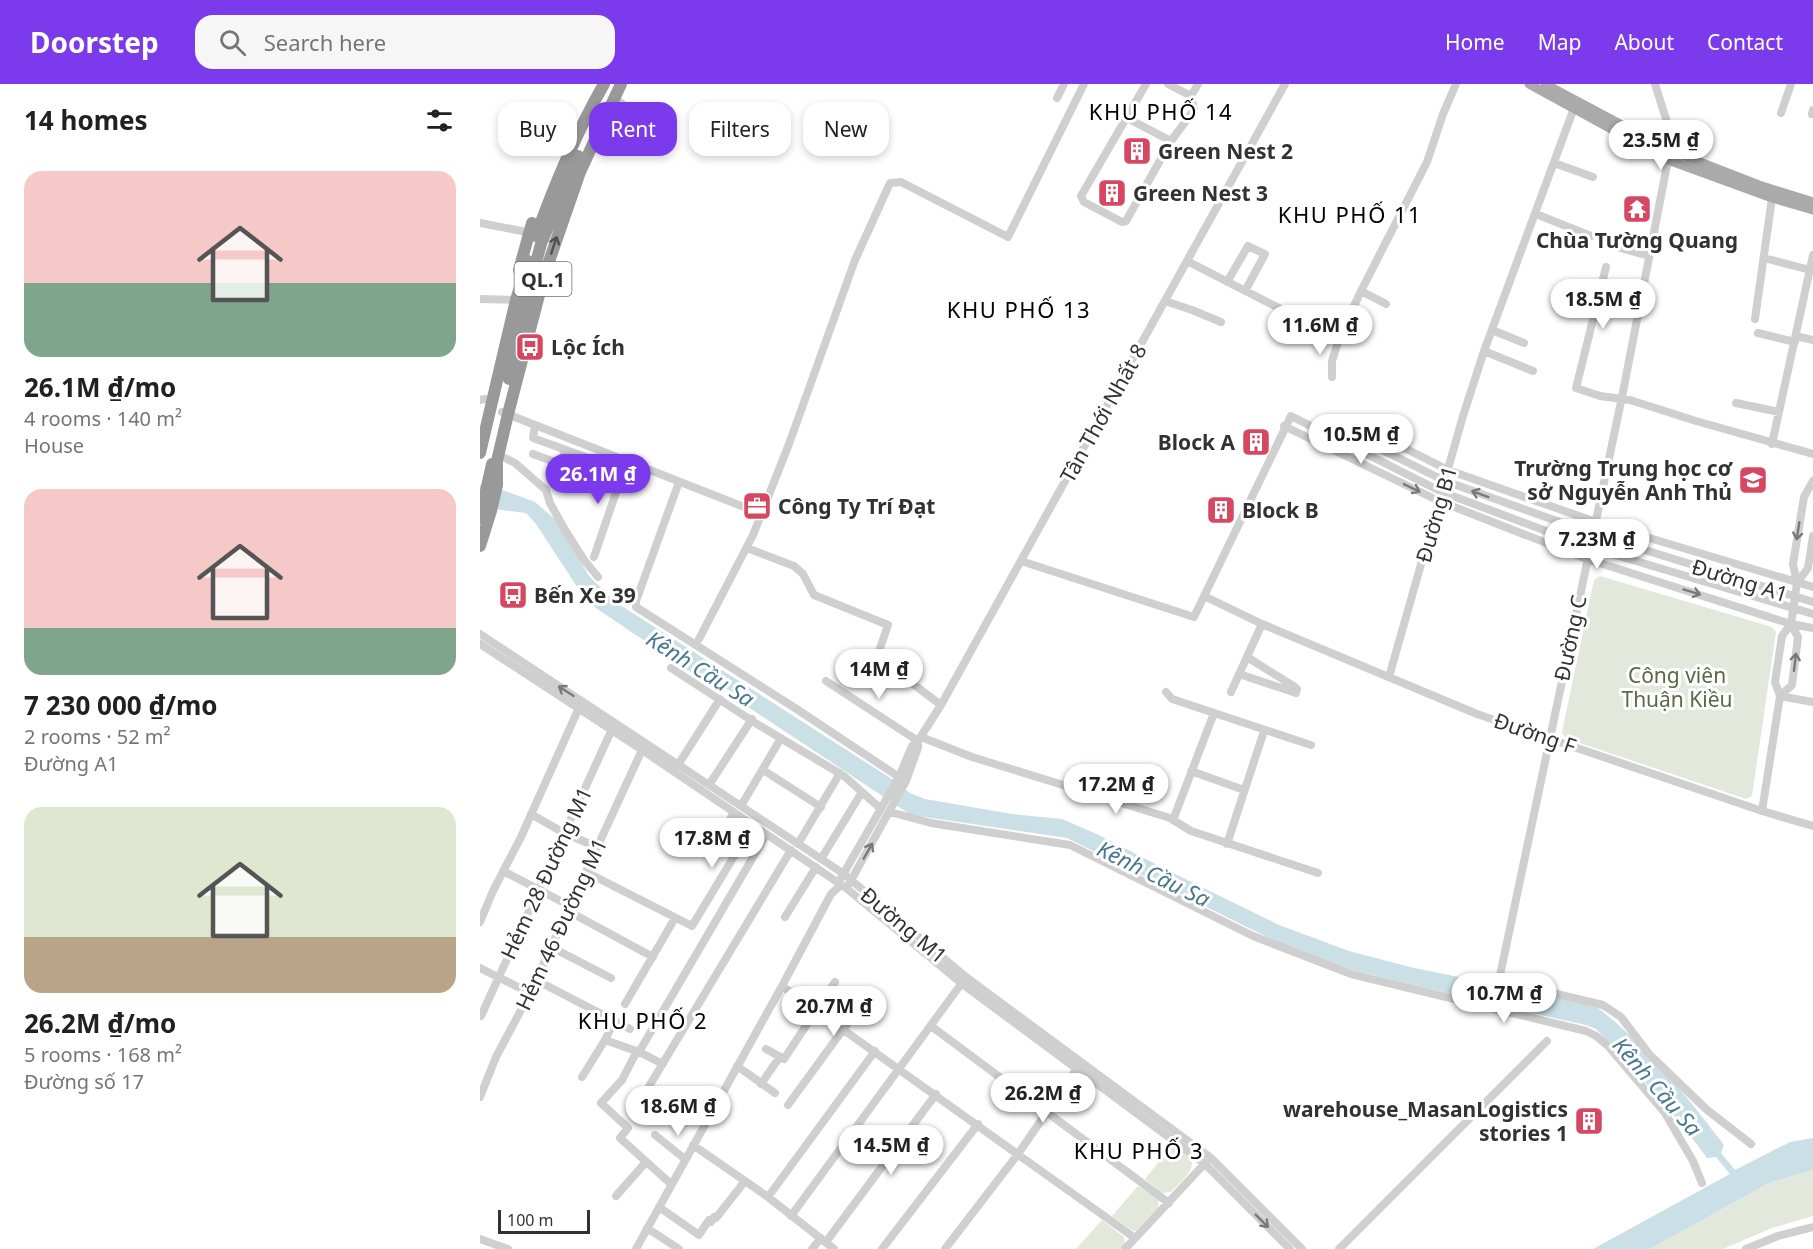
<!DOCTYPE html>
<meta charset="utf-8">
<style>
:root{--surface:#fff;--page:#f6f6f6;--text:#202124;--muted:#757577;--accent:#7c3aed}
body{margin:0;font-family:"Noto Sans",sans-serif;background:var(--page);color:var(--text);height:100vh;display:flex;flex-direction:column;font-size:22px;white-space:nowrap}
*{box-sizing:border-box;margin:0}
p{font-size:20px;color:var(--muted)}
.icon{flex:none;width:33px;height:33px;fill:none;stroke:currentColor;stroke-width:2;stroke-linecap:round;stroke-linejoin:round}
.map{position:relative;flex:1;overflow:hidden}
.side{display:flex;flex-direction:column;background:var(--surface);width:480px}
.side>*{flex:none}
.guide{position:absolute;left:18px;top:18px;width:570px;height:54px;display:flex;gap:12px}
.scale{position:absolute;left:18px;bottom:15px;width:92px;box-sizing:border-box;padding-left:6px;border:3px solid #323232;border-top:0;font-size:16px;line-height:21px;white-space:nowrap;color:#323232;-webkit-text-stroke:4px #fff;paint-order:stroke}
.price{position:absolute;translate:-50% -51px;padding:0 14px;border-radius:21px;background:#fff;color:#222;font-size:20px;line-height:39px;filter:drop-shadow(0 2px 3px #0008)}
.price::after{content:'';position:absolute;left:50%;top:36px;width:18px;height:14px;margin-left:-9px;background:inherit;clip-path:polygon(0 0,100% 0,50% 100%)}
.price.current{background:var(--accent);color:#fff}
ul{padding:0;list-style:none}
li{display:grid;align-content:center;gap:12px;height:318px;padding:0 24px}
li span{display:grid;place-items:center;height:186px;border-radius:18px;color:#555}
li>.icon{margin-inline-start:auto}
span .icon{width:108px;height:108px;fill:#fffc;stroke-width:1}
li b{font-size:26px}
h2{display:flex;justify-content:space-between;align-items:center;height:72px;padding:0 24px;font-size:26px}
.pill{padding:0 21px;border-radius:18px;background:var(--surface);box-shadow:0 3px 9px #0003;font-size:21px;line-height:54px}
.pill.current{background:var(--accent);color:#fff}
header{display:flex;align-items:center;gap:36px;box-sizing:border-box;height:84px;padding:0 30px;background:var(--accent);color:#fff}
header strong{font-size:28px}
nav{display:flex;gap:33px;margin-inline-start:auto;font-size:21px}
.search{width:420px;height:54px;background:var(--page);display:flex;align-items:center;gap:15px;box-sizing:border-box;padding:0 21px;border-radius:18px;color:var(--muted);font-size:22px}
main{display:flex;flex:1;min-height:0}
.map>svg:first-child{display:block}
.green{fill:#e3e8dc}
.water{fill:#cbdfe7}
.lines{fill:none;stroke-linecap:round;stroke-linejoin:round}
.minor{stroke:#cfcfcf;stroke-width:8}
.major{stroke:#aaa;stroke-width:9}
.highway{stroke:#999;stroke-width:12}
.oneway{stroke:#515151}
.oneway2{stroke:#797979}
.labels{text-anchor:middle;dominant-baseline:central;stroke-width:6;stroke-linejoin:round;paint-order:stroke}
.shield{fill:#fff;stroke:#707070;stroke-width:1.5}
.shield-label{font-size:20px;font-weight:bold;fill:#323232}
.poi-label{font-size:21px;font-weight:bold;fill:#323232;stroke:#fff;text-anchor:start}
.street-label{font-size:21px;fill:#323232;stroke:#fff}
.park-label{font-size:21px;fill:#596a43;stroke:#fff}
.neighbourhood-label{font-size:22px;letter-spacing:1.5px;fill:#000;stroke:#fff}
.water-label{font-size:22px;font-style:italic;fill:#47798e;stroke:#fff}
</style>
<header>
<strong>Doorstep</strong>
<div class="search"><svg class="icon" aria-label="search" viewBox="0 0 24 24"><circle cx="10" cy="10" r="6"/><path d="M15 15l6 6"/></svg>Search here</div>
<nav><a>Home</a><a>Map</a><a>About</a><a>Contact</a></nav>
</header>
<main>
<section class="side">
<h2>14 homes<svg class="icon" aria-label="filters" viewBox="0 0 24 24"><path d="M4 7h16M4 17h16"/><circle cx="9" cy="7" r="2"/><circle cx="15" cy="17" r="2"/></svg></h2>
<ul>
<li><span style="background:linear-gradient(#f6c9c9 60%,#7fa58c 0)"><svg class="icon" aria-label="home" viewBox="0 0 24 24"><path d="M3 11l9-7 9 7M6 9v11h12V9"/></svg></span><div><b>26.1M ₫/mo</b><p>4 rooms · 140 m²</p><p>House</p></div></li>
<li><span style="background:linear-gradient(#f6c9c9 75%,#7fa58c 0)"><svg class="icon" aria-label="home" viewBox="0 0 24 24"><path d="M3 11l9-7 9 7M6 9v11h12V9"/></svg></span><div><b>7 230 000 ₫/mo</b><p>2 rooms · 52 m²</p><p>Đường A1</p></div></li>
<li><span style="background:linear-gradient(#dfe7d0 70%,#b9a48a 0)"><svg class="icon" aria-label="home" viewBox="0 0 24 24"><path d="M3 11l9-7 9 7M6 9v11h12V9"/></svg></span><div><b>26.2M ₫/mo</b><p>5 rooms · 168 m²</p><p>Đường số 17</p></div></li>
</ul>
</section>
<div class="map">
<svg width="1333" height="1165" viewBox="0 0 1333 1165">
<rect width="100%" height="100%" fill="#fff"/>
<path class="green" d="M1120 492 1292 543 1296 548 1272 712 1266 715 1085 654 1082 648 1114 496Z
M693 1060 712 1075C714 1089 699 1099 691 1108L682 1109 665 1095Z
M1333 1086V1132L1292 1144 1243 1165H1170L1289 1099Z
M658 1102 679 1115 678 1124 656 1147H653L632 1132Z
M622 1136 644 1153 645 1160 640 1165H596Z"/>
<path class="water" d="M0 401 20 405 55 418 76 436 109 492 134 517 415 697 430 709 445 715 532 730 582 735 619 751 695 790 799 841 869 867 930 883 1114 921C1165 959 1206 1011 1244 1061L1241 1069 1255 1086 1310 1058 1333 1054V1086L1289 1099 1170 1165H1113L1250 1090 1236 1073 1227 1074C1194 1028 1155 987 1116 945L1106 941 1007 919 869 885 805 862 587 754 431 731 265 621C255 609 249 603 233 603L107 518 56 440 46 429 0 423Z"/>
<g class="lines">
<path class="minor" d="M666 0 601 112 604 118 642 138 646 137 691 57 714 26 711 12 688 0
M1175 0 1186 35 1188 76 1142 313 1019 896 1123 921 1141 933 1169 970 1226 1025 1271 1060
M711 12 718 0
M134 14 170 40
M577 14 584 0
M1301 29 1311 0
M1332 30 1333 26
M647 34 691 57
M1074 79 1113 93
M1056 130 1111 152
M0 139 52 149
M1130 161 1169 172
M1284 174 1330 186
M707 177 859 255
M1126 183 1096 304 1120 312 1150 316 1216 337 1333 370
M747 198 768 162 785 170 765 207
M881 207 906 220
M0 215 36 216
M685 217 712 226 741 238
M1275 235 1292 114
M1012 246 1044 259
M1278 249 1315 258
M1316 252 1333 256
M1004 267 1053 287
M852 293V277L859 255 881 207 947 78 963 30 976 0
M0 316 5 315
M1256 319 1299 328
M22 328 282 430
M55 341 53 354 111 375
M804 342 959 417 1107 475 1311 540 1333 544
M889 346 968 386 1116 438 1333 503
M884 357 965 397 1113 450 1333 518
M1292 360 1333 171
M17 370 35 379 66 406 70 419 85 446 104 476 118 493
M53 370 80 380 85 366
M199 398 156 517V523L315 624 419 693
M267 464 314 482 323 490 334 511 408 541 397 573 461 621
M114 473 147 376
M541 477 714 533 811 332 962 408 1109 463 1333 530
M1317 499 1328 484 1333 452
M724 512 782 540 997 630 1282 727 1333 742
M0 550 364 790 486 893 731 1074 822 1165
M219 555 273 451 309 360 375 176 410 99 421 98 528 153 604 0
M0 560 162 666 366 804 481 899 725 1080 810 1165
M767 573 815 603 817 605 816 609
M191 584 277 640 364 692 401 725
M759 590 816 609
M909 593 983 332 1004 267 1094 24
M346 597 438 657
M686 608 692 615 831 661
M751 608 782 540
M1300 612 1312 601 1318 553 1311 540
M1300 612 1333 618
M441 653 492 673 690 734 711 747 838 789
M198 681 240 615
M283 686 341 723
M711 687 764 706
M229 701 272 635
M261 722 301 654
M1282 727 1300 612 1295 598 1302 552 1311 540 1317 499 1313 480 1324 413 1333 397
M410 728 451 739 590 761 773 852 871 890 1106 947 1116 952 1128 962 1185 1029 1213 1077 1222 1099
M51 730 84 749 117 763
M693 736 734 629
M243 748 254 728
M318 760 360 689
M747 760 784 647
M341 775 382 708
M23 787 90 822
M106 788 212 842 273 741
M361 794 419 693 432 662 438 657 461 621 805 0
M369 800 426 697 438 664V657
M88 827 173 873
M305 833 336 783
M0 838 13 807 41 753 98 626
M71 863 131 894
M0 884 50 909
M56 896 150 945
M302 902 655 1154
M145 920 195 834
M1 932 133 643
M451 942 689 1119
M125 956 130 946
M286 965 304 975 355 898
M157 967 142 996 121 1019 148 1044 140 1054 191 1100
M159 968 183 980
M257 982 295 1009
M102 993 125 956 159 968 286 751
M281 1000 299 974
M0 1013 16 973 50 909 162 666
M159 1019 311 766
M308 1021 386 914
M175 1051 205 1075
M213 1061 288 1113 354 1165
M136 1112 166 1078
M288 1113 395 967
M179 1123 219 1151 229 1136 231 1138 234 1133 236 1134 265 1097
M311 1132 484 896
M167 1144 199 1165
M0 1155 28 1165
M346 1158 456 1010
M156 1165 302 902 351 810 361 801
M332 1165 341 1154
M402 1165 498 1040
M465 1165 538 1070 600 980
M645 1165 728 1076
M859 1165 1067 957
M1266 1165 1298 1152 1333 1143"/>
<path class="major" d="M1049 0 1188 76 1292 114 1333 126
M1065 0 1189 66 1279 101 1333 118"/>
<path class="highway" d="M56 152C75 99 96 49 124 0
M39 186 52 139
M29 295 44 223 61 160 98 72
M0 369 36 216 48 177
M0 434 12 380
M0 462 11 427 17 401V377L28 330 64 192 100 88 141 0"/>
</g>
<defs><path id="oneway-shaft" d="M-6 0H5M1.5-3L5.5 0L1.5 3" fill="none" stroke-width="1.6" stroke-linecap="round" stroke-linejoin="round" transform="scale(1.5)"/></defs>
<use class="oneway" href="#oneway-shaft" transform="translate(74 161) rotate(-72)"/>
<g class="oneway2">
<use href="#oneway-shaft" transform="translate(932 404) rotate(26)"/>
<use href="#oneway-shaft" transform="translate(1000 410) rotate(-160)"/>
<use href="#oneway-shaft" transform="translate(1318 447) rotate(99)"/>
<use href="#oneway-shaft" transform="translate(1212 508) rotate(17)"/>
<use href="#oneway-shaft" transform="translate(1315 578) rotate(-83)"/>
<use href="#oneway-shaft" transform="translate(86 607) rotate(-147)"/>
<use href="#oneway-shaft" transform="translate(388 767) rotate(-60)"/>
<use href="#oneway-shaft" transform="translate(782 1137) rotate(45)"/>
</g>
<defs>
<g id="building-square" transform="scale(1.5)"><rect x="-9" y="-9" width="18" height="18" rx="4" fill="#d64861" stroke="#fff"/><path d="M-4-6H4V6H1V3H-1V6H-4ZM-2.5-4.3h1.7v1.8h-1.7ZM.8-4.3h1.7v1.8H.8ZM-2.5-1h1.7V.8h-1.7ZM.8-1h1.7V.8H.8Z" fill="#fff"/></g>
<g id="temple-square" transform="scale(1.5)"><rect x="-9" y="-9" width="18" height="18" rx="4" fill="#d64861" stroke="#fff"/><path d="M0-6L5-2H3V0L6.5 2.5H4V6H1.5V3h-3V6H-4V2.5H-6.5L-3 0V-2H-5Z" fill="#fff"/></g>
<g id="bus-square" transform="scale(1.5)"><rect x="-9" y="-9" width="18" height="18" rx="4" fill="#d64861" stroke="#fff"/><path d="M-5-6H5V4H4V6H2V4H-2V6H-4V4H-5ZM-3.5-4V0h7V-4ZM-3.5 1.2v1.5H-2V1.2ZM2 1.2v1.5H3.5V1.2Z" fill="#fff"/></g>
<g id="school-square" transform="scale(1.5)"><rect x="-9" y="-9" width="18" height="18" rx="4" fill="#d64861" stroke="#fff"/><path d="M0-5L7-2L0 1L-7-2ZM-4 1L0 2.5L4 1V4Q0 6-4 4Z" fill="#fff"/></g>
<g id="office-square" transform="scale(1.5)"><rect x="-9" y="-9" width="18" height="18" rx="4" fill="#d64861" stroke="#fff"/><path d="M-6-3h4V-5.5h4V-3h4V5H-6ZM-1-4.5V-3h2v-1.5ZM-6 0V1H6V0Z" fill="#fff"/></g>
</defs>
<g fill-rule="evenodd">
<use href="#building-square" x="657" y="67"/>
<use href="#building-square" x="632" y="109"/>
<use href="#temple-square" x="1157" y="125"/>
<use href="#bus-square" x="50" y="263"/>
<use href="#building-square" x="776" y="358"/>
<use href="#school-square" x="1273" y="396"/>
<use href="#office-square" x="277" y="422"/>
<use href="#building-square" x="741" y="426"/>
<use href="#bus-square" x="33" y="511"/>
<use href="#building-square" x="1109" y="1037"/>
</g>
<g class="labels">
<rect class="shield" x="34.5" y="178" width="57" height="34" rx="4.5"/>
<g class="shield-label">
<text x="63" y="195">QL.1</text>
</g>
<g class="poi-label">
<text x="678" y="67">Green Nest 2</text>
<text x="653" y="109">Green Nest 3</text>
<text x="1157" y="156" text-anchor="middle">Chùa Tường Quang</text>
<text x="71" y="263">Lộc Ích</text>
<text x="755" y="358" text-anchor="end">Block A</text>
<text x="1252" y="384" text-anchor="end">Trường Trung học cơ<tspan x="1252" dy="24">sở Nguyễn Anh Thủ</tspan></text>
<text x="298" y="422">Công Ty Trí Đạt</text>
<text x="762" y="426">Block B</text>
<text x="54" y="511">Bến Xe 39</text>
<text x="1088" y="1025" text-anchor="end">warehouse_MasanLogistics<tspan x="1088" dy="24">stories 1</tspan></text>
</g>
<g class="street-label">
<text transform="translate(623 329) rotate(-61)">Tân Thới Nhất 8</text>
<text transform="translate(956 430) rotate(-74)">Đường B1</text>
<text transform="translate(1260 496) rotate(17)">Đường A1</text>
<text transform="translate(1090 554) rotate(-78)">Đường C</text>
<text transform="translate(1055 649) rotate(19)">Đường F</text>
<text transform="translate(66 789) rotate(-65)">Hẻm 28 Đường M1</text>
<text transform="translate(81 840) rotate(-65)">Hẻm 46 Đường M1</text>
<text transform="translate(424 841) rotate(40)">Đường M1</text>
</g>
<g class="park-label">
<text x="1197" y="591">Công viên<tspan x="1197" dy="24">Thuận Kiều</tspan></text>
</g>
<g class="neighbourhood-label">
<text x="681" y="27">KHU PHỐ 14</text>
<text x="870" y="130">KHU PHỐ 11</text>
<text x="539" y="225">KHU PHỐ 13</text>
<text x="163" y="936">KHU PHỐ 2</text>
<text x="659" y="1066">KHU PHỐ 3</text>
</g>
<g class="water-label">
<text transform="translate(221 584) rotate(32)">Kênh Cầu Sa</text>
<text transform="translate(674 789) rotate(26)">Kênh Cầu Sa</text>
<text transform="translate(1178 1002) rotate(49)">Kênh Cầu Sa</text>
</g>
</g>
</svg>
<div class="scale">100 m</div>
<b class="price" style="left:1181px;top:87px">23.5M ₫</b>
<b class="price" style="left:1123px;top:246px">18.5M ₫</b>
<b class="price" style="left:840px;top:272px">11.6M ₫</b>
<b class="price" style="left:881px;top:381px">10.5M ₫</b>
<b class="price current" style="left:118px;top:421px">26.1M ₫</b>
<b class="price" style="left:1117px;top:486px">7.23M ₫</b>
<b class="price" style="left:399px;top:616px">14M ₫</b>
<b class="price" style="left:636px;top:731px">17.2M ₫</b>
<b class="price" style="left:232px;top:785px">17.8M ₫</b>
<b class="price" style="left:1024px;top:940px">10.7M ₫</b>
<b class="price" style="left:354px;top:953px">20.7M ₫</b>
<b class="price" style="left:563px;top:1040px">26.2M ₫</b>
<b class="price" style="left:198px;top:1053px">18.6M ₫</b>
<b class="price" style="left:411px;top:1092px">14.5M ₫</b>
<div class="guide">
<a class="pill">Buy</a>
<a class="pill current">Rent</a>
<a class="pill">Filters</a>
<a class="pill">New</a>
</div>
</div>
</main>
